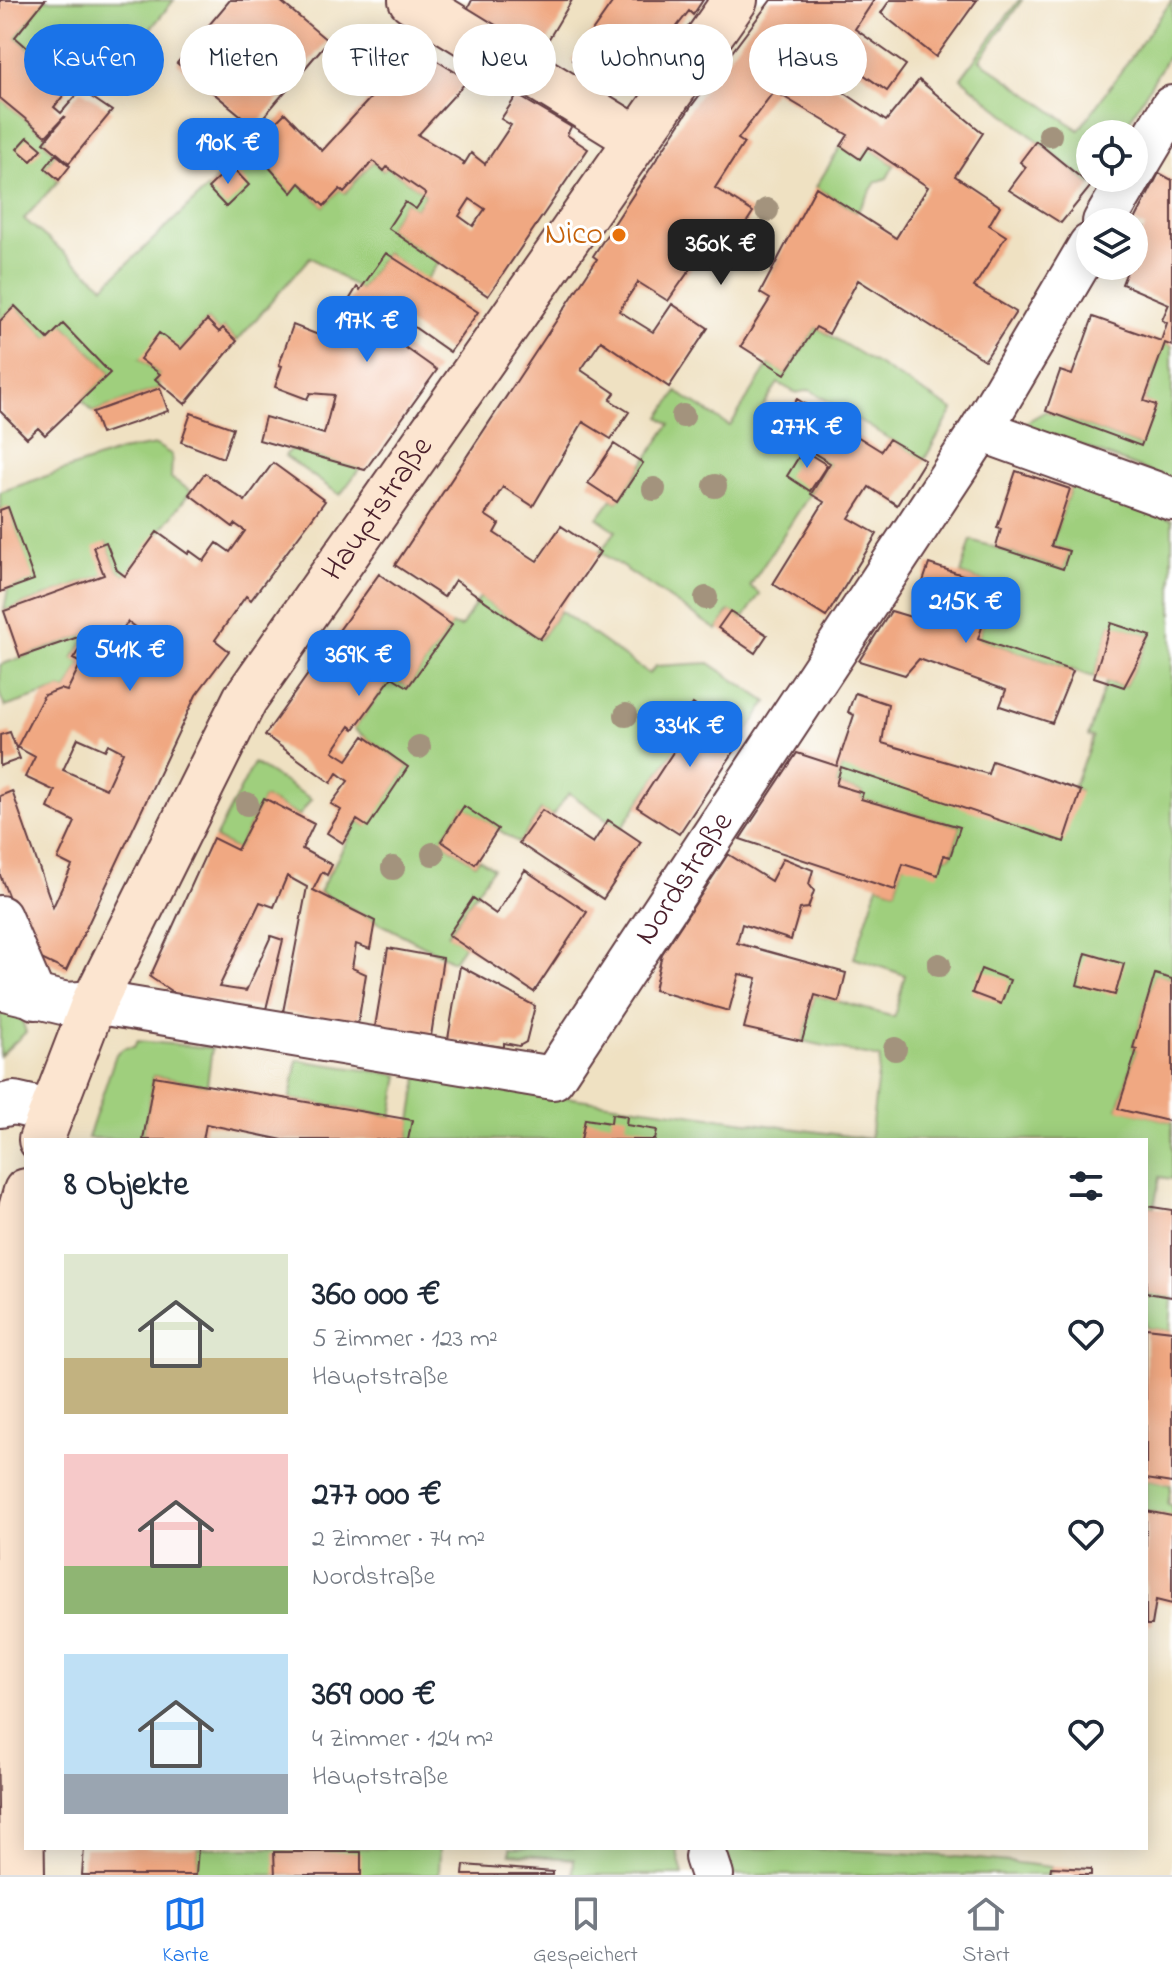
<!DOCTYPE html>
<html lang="de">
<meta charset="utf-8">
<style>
:root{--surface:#fff;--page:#f6f6f7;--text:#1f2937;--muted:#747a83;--line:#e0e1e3;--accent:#1a73e8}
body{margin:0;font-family:"Indie Flower",sans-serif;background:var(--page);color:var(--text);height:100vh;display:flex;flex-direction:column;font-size:30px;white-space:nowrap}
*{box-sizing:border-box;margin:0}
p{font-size:26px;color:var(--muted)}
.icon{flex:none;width:44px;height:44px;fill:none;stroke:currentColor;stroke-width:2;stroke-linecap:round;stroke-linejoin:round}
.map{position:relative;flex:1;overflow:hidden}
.sheet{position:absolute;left:24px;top:1138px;width:1124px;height:712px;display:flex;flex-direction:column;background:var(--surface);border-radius:0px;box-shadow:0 4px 20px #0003}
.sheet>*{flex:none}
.hud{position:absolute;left:24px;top:24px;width:1124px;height:72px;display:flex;gap:16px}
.tools{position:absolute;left:1076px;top:120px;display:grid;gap:16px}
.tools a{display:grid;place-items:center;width:72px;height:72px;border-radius:50%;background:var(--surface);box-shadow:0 4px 20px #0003;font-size:40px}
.price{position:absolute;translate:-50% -68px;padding:0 18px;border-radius:16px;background:var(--accent);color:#fff;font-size:26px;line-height:52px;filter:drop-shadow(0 2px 4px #0008)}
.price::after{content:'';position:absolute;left:50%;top:48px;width:24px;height:18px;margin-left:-12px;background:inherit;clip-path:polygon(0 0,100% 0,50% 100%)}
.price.selected{background:#222;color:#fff}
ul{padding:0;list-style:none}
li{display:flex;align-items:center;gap:24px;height:200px;padding:0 40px}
li span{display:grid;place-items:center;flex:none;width:224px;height:160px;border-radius:0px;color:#555}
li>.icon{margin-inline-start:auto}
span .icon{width:96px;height:96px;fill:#fffc;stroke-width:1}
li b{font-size:34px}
h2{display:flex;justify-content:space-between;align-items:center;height:96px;padding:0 40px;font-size:34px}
.tag{padding:0 28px;border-radius:36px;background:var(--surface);box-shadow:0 4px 20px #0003;font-size:28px;line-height:72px}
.tag.selected{background:var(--accent);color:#fff}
.menu{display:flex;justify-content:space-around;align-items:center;height:112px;border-top:2px solid var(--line);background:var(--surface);font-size:22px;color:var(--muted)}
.menu a{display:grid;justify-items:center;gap:4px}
.menu .selected{color:var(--accent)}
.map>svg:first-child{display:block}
.green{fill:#9fcf7d;stroke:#747754;stroke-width:2}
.building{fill:#f0a882;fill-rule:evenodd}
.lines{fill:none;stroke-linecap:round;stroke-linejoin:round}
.street-casing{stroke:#633c42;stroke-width:46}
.secondary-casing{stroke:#633c42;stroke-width:48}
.street{stroke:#fff;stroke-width:42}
.secondary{stroke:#fce5d0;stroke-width:44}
.tree{fill:#a3937d}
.food-dot{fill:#e8710a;stroke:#fff;stroke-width:3}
.labels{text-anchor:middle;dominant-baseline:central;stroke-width:6;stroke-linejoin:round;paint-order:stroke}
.food-label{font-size:32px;fill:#c56008;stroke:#fff;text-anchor:end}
.street-label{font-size:32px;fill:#4a1f2b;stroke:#fff}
</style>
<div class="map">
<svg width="1172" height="1875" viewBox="0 0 1172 1875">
<rect width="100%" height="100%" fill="#fff"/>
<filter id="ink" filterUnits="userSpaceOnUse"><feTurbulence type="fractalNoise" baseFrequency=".0125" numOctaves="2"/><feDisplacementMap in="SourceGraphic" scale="16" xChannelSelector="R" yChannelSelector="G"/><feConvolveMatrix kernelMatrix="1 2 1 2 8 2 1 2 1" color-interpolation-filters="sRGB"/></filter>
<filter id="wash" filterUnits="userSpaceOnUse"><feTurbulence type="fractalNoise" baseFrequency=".006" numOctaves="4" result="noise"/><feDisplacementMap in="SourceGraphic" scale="32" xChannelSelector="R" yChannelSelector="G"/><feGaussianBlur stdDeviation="1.8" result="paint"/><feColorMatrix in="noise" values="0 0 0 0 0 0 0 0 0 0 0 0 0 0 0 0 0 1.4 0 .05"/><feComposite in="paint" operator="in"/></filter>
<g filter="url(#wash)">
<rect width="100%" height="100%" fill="#efe1c2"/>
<path class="green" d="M44 0H174L110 79 74 50 55 69 15 37Z
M1019 0H1022L980 60 1079 130 1172 0V50L1121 134H1090V178H1095L1091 185 961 78Z
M0 98 46 136 44 142 56 154 45 168 59 180 24 219 104 286 251 147 292 192 300 183 324 206 340 189 345 193 373 161 383 171 387 167 426 194 416 209 405 202 388 228 439 262 426 280 386 253 360 290 310 257 237 341 223 328 219 332 207 320 181 349 140 359 160 374 156 379 160 388 93 412 82 400 110 372 64 325 48 339 15 306 0 321Z
M841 146 860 158 868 147 894 165 887 178 876 182 857 212 816 187Z
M816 327 953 410 924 460 810 390 796 393 778 383 756 417 830 463 750 586 760 594 743 619 729 611 717 630 600 552 616 531 598 518 612 499 617 502 670 424 660 417 677 392 730 426 769 364 786 374Z
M1165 343 1172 346V480L1023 424 1046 411 1140 446 1155 406 1144 401Z
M156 445 172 455 171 478 191 491 125 576 117 570 106 542 104 575 4 611 8 589 33 580 8 508 0 510V492L120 451Z
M290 449 360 468 340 495 285 456Z
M1071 486 1172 520V979L1155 975 1133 1048 1137 1049 1118 1108 1172 1122V1179L1160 1177 1154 1207 1146 1206V1140H408L418 1077 870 1139 880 1058 802 1041 815 995 894 1017 905 975 854 958 878 885 895 890 903 864 951 856 960 827 861 799 863 793 836 785 841 767 1081 791 1073 788 1093 737 1088 736 1106 682 1124 687 1151 636 1111 624 1094 677 978 639 996 586 961 574 971 540 1063 569 1068 551 1051 546Z
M480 597 540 639 560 611 649 674 656 666 709 663 767 702 743 738 694 705 677 746 621 829 569 793 552 816 541 810 519 843 464 807 441 841 475 864 479 859 493 868 448 934 464 945 453 961 319 892 358 821 367 826 408 767 354 729 392 677 408 687 452 625 461 627Z
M90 633 73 658 81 663 67 691 60 689 5 707 0 696V665Z
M254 763 311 799 299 816 264 798 237 850 215 838Z
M0 1012 21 1018 26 1032 0 1056Z
M137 1041 212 1048 207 1085 154 1076 143 1140 88 1138 116 1054 124 1048 134 1047Z
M297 1060 399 1075 392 1116 290 1099Z
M1146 1293 1172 1297 1170 1331 1146 1328Z
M1146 1480 1171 1485 1168 1504 1172 1505V1516L1146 1511Z
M198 1848H440L439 1875H196Z
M510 1848H676L683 1875H573L574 1859 510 1854Z
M726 1848C835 1848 943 1853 1051 1867L1050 1875H732Z"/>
<g id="blocks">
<path class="building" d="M0 0H45L15 37 71 86 54 107 61 113 81 90 112 111 69 163 44 142 65 116 46 136 0 98Z
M230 0H279L328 41 255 127 177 63Z
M472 0H572L541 52 466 12Z
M614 0H703L693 15 689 11 630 87 608 73 600 81 572 60Z
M771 0H874L855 29 906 65 887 91 812 38 796 60 886 121 919 80 983 133 955 176 1000 206 989 225 1006 236 974 287 1016 312 985 360 858 280 829 334 816 327 785 374 741 346 770 299 760 293 816 187 896 238 928 187 868 147 860 159 841 146 848 135 774 91 738 139 744 143 715 188 753 212 716 270 698 258 668 301 638 282 619 311 653 332 672 304 708 328 669 387 601 341 581 370 615 393 610 400 629 412 611 439 583 422 533 506 503 487 485 515 499 524 494 533 537 561 561 526 600 552 540 639 455 580 444 597 395 565 597 259 593 256 690 108Z
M890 0H977L936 57 881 13Z
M416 48 468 80 418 135 464 162 463 166 471 153 485 164 511 125 501 119 517 95 571 127 567 135 588 149 488 296 388 228 405 202 416 209 426 194 387 167 384 171 373 161 344 193 340 189 324 206 300 183 292 193 251 147 285 113 322 151ZM470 199 485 209 473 226 459 216Z
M73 49 88 62 75 79 59 66Z
M28 137 42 149 31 161 17 149Z
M1036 141 1091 186 1061 223 1009 190 1026 167 1020 162Z
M56 154 70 166 59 180 45 168Z
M231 166 249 185 226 207 208 188Z
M1159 173 1172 180V346L1165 343 1144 401 1156 405 1141 446 1046 411 1060 371 1072 375 1093 317 1161 341 1167 323 1162 320 1169 304 1122 284 1129 266H1134V254L1145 227 1134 222Z
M386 253 478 312 450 352 404 320 389 341 397 345 399 343 437 370 365 470 259 440 265 417 324 434 334 395 310 393 307 399 275 387 282 366 279 365 293 325 326 338 357 287 360 290Z
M15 306 48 339 63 324 110 373 45 435 38 428 27 438 0 411V321Z
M207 320 219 332 223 328 237 341 185 404 155 379 160 374 140 359 159 333 181 349Z
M160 388 168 411 101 434 93 412Z
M797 399 881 451 889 439 925 460 897 505 869 487 849 518 877 534 826 617 773 584 824 502 811 494 830 463 778 431Z
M191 413 233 428 223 458 181 442Z
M614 444 643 463 617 502 588 483Z
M803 450 827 465 810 491 787 476Z
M273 463 325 501 251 600 246 596 215 640 229 651 196 695 66 971 31 954 0 875V796L12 791 53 907 72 866 58 859 75 822 48 808 55 791 25 777 35 757 17 747 44 695 60 689 67 691 81 663 73 659 90 633 20 657 4 611 104 575 93 547 106 542 117 570 125 576 157 532 188 554 190 551 204 561 217 543 230 552 245 531 235 524 233 527 189 494 205 473 245 501ZM128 622 151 639 154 635 173 648 156 671 110 646ZM78 738 105 750 108 744 123 752 106 789 63 770Z
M1016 471 1070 489 1051 546 1069 551 1063 569 996 547 1001 529 997 528Z
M8 507 34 580 0 592V510Z
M929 564 996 586 978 639 1073 671 1052 723 1000 706 1006 690 919 659 905 675 859 661 891 611 911 617Z
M379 574 452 625 408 687 392 677 354 729 350 726 333 751 347 760 364 736 408 767 368 827 357 820 343 843 327 833 341 810 331 804 348 781 337 773 331 783 265 735Z
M730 611 767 635 755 653 718 628Z
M1111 623 1151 636 1124 687 1094 677Z
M855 693 888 704 882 743 988 774 992 761 1081 791 1064 842 841 767 836 785 863 793 861 799 960 827 950 857 944 855 938 875 903 864 895 890 740 839 797 753 837 766 854 715 848 712Z
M693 704 743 738 679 834 637 807 677 746 669 741Z
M10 732 20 759 0 766V735Z
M264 798 314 824 302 849 332 865 327 875 322 872 313 890 375 921 370 949 356 944 352 968 366 974 358 1024 283 1012 307 887 287 876 274 907 260 902 219 987 246 991 271 936 283 940 266 1009 177 995 150 977 213 838 237 850Z
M464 806 498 829 475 864 441 841Z
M542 810 593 843 608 820 641 842 603 899 519 843Z
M728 854 771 881 783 858 813 870 809 884 814 891 808 908 800 909 791 940 742 924 737 943 846 973 839 1002 815 995 802 1041 744 1028 757 978 739 974 729 1011 654 990 662 954Z
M525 870 587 912 534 992 448 935 473 898 496 914Z
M388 948 443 958 431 1036 375 1027Z
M1086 953 1124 964 1115 995 1077 985Z
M460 966 535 1006 526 1042 519 1046 504 1043V1047L448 1039Z
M981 969 1010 980 1001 1004 972 993Z
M1155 974 1172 979V1122L1118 1109 1137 1049 1133 1048Z
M154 1076 412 1120 408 1140H283L206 1124 203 1140H143Z
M612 1114 627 1116 626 1125 657 1130 655 1140H581L585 1119 611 1123Z
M1146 1206 1172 1210V1297L1146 1293Z
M1146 1328 1172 1331V1483L1146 1479Z
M1146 1511 1172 1516V1604L1156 1600 1152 1625H1146Z
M84 1848H198L196 1875H82Z
M274 1852H361V1875H275Z
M464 1865 553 1872V1875H463Z
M1051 1867 1091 1869V1875H1050Z"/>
</g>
</g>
<g filter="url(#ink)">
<use href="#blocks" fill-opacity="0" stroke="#633c42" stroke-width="2"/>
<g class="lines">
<g class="street-casing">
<g id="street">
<path d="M1134 171 1172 107"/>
<path d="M1104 222 1130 178"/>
<path d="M981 430 1172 499"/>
<path d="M0 917 35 998"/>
<path id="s1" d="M0 988 67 1004 94 1002 553 1078 981 430 1090 245"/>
<path d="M0 1106 14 1103 49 1111"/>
<path d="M706 1857 712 1875"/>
</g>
</g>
<g class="secondary-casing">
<g id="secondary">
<path d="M411 0 637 139"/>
<path id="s2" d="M41 1140 94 1002 245 699 735 0"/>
<path d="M22 1875 14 1322 19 1216 26 1191"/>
</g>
</g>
<use href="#street" class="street"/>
<use href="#secondary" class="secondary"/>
</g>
<g class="tree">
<circle cx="1050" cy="135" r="12"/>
<circle cx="767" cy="210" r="12"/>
<circle cx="683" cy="416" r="12"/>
<circle cx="715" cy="486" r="12"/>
<circle cx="654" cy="489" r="12"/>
<circle cx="706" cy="598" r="12"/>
<circle cx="626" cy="715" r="12"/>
<circle cx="419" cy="747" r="12"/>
<circle cx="247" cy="804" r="12"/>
<circle cx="433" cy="854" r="12"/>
<circle cx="393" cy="868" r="12"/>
<circle cx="939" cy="965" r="12"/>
<circle cx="895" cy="1049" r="12"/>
</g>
</g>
<circle class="food-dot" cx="619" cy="235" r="8"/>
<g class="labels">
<g class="food-label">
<text x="603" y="235">Nico</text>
</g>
<g class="street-label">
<text stroke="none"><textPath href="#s2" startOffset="718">Hauptstraße</textPath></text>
<text stroke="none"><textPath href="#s1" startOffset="800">Nordstraße</textPath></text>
</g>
</g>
</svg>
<div class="tools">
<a><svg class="icon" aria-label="locate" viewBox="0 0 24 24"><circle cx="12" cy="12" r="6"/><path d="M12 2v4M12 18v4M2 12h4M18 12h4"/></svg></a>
<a><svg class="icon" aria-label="layers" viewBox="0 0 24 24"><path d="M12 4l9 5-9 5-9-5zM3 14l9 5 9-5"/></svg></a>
</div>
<b class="price" style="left:228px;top:186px">190K €</b>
<b class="price selected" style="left:721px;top:287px">360K €</b>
<b class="price" style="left:367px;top:364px">197K €</b>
<b class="price" style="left:807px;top:470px">277K €</b>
<b class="price" style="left:966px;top:645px">215K €</b>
<b class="price" style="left:130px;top:693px">541K €</b>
<b class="price" style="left:359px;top:698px">369K €</b>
<b class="price" style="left:690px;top:769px">334K €</b>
<div class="hud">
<a class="tag selected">Kaufen</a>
<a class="tag">Mieten</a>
<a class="tag">Filter</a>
<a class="tag">Neu</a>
<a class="tag">Wohnung</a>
<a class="tag">Haus</a>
</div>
<section class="sheet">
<h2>8 Objekte<svg class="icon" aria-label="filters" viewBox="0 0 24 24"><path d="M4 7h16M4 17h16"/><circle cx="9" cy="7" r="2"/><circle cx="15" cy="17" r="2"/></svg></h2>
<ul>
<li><span style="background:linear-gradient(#dfe7d0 65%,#c2b280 0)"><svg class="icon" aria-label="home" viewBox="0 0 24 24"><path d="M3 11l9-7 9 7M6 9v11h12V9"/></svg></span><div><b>360 000 €</b><p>5 Zimmer · 123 m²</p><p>Hauptstraße</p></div><svg class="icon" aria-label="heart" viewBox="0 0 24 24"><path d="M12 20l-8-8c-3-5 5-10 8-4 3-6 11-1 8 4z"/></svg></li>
<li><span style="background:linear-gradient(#f6c9c9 70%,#8fb573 0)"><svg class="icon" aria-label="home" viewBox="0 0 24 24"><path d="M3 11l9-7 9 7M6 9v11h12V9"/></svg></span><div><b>277 000 €</b><p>2 Zimmer · 74 m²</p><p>Nordstraße</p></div><svg class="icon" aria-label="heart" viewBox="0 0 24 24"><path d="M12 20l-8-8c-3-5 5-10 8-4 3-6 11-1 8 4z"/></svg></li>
<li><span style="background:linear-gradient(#bfe0f5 75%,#9aa5b1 0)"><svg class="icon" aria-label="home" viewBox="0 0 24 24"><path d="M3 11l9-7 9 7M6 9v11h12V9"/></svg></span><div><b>369 000 €</b><p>4 Zimmer · 124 m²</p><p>Hauptstraße</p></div><svg class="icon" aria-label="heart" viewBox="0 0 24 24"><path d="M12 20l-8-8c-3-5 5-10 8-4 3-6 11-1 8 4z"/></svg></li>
</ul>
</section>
</div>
<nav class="menu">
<a class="selected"><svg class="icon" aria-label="map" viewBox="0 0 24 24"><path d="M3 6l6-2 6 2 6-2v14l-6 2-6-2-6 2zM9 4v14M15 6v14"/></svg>Karte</a>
<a><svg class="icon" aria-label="saved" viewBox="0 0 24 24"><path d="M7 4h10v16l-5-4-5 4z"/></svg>Gespeichert</a>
<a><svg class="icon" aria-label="home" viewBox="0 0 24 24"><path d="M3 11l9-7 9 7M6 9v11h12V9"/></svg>Start</a>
</nav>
